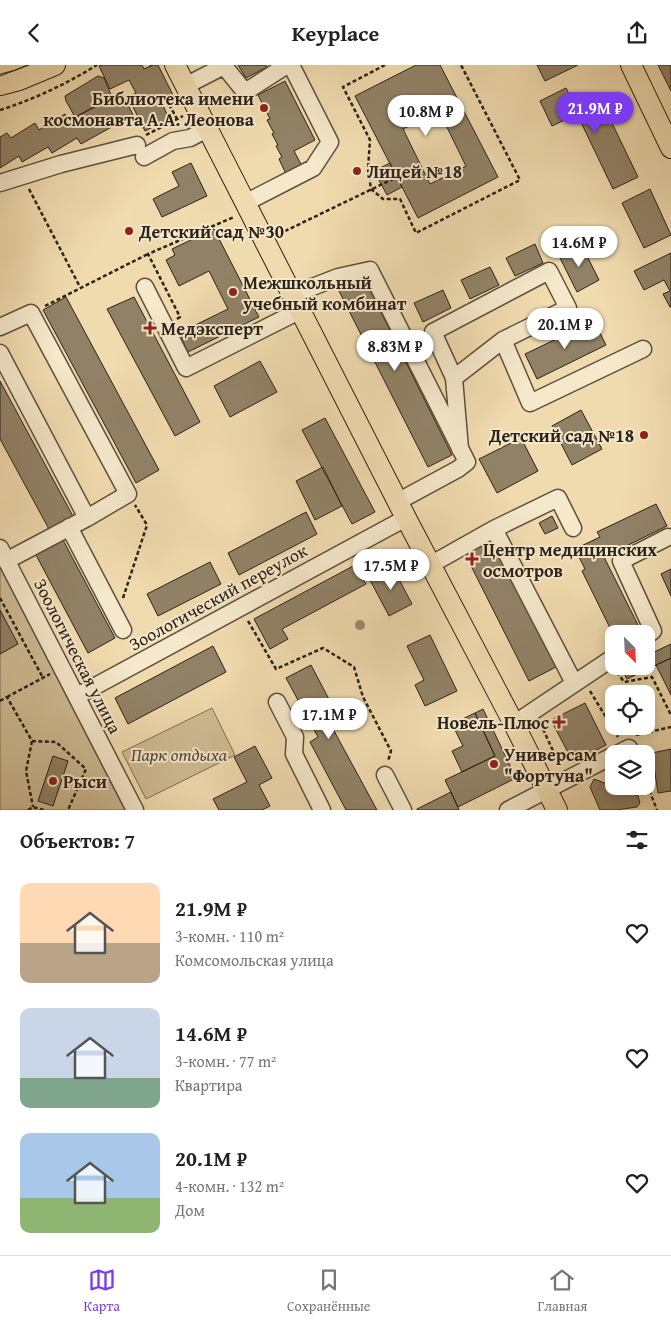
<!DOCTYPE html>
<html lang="ru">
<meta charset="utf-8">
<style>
:root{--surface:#fff;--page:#f6f6f6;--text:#222;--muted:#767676;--line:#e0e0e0;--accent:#7c3aed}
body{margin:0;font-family:"Gentium Book Plus",serif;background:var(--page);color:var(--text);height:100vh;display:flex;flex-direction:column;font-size:19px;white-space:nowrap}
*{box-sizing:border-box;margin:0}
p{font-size:16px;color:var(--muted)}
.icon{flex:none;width:28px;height:28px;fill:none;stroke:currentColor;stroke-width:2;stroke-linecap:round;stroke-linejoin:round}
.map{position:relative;height:745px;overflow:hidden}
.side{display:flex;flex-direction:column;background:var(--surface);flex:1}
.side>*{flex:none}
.needle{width:32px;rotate:156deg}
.controls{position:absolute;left:605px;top:560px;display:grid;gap:10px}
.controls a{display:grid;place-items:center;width:50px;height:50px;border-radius:10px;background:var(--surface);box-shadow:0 2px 12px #0003;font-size:25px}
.price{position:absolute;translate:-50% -42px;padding:0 11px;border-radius:18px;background:#fff;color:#222;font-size:16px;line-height:32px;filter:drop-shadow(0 1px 2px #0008)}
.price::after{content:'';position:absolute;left:50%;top:30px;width:15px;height:11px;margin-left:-8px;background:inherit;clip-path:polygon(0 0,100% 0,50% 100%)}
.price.current{background:var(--accent);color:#fff}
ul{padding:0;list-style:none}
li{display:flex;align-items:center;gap:15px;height:125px;padding:0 20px}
li span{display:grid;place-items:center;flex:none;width:140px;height:100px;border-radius:10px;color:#555}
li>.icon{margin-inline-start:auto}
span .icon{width:60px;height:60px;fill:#fffc;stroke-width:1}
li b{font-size:21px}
h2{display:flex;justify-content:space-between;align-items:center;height:60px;padding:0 20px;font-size:21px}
header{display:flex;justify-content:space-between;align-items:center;height:65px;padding:0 20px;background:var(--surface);font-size:22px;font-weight:800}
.dock{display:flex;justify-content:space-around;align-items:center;height:70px;border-top:1px solid var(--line);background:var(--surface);font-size:14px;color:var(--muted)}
.dock a{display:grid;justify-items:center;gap:2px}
.dock .current{color:var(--accent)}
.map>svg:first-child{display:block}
.green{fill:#cfbc95;stroke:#7d6f56}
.building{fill:#918267;stroke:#2b2218;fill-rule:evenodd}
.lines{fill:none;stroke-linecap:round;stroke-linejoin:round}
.minor-casing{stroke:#5c503e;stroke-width:19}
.major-casing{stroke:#2b2218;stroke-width:22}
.path{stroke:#2b2218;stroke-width:2.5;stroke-dasharray:4 2.5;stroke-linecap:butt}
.minor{stroke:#f5e8cb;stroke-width:16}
.major{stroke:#f0dbaf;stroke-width:20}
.tram{stroke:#2b2218;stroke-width:1}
.tree{fill:#9a8a6d}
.poi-dot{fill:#8f2418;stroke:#f5e8cb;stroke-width:2}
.labels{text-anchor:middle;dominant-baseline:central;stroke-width:4;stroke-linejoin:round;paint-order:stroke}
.poi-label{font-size:18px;font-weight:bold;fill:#2b2218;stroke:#f5e8cb;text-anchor:start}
.street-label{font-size:18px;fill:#2b2218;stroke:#f5e8cb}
.park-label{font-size:18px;font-style:italic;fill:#544837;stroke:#f5e8cb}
</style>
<header><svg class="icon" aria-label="back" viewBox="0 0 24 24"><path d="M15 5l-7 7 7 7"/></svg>Keyplace<svg class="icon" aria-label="share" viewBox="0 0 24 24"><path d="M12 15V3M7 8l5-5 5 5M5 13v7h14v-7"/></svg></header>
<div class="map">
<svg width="671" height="745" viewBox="0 0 671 745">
<rect width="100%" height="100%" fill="#f0dbaf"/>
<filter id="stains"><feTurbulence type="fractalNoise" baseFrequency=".004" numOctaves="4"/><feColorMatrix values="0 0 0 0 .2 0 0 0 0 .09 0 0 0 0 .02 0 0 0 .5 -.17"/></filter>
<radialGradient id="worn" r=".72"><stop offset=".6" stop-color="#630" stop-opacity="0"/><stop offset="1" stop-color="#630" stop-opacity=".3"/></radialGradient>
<path class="green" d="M0 501 125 745H0Z
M212 643 235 690 146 734 122 687Z"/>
<path class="building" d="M102 0H142L144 4 153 0H158L173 30 161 36 169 54 145 66 128 32 136 28 129 15 110 24 99 1Z
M238 0H266L267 2 246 13Z
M416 0H440L498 112 418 153 355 31ZM439 46 466 101 430 119 403 64Z
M537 0H578L545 16Z
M658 0H671V26Z
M98 11 104 13 112 32 75 52 66 36 65 31Z
M285 16 315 75 294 86 303 103 287 111 279 94 282 92 276 81 278 80 272 69 274 68 267 55 270 54 258 30Z
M566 23 576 43 599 31 638 112 613 124 577 49 552 61 540 36Z
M122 27 133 50 81 79 77 73 52 88 48 82 22 97 19 91 0 103V72L7 68 11 73 35 58 39 65 65 49 69 56Z
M191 98 207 131 162 152 153 134 179 121 172 107Z
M390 98 402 122 387 130 374 106Z
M650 124 671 170 644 183 622 138Z
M214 164 259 252 188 287 179 268 228 244 209 206 179 221 166 195 175 190 172 184Z
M535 179 543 198 515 211 506 193Z
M581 179 599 215 577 227 559 191Z
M671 188V242H670L663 229 670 226 664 215 644 225 634 206Z
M490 202 499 220 470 234 461 215Z
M364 213 452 390 428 402 339 226Z
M443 225 451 243 423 257 414 238Z
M66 232 159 405 136 418 43 245Z
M134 232 200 357 175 371 107 244Z
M594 256 606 280 537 314 525 289Z
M260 296 277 327 230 352 214 321Z
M0 316 74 453 50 466 0 374Z
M581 345 602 384 572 400 552 361Z
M325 353 375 447 352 459 302 365Z
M521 373 538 406 497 428 479 394Z
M323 402 342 441 315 455 296 416Z
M656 439 667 461 604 492 640 564 631 569H614V571L582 506 585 504 575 484 600 472 597 467Z
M306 447 317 469 239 510 228 488Z
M552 451 558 463 545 469 539 458Z
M63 475 115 573 88 588 36 490Z
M491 476 556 602 529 616 465 489Z
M210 497 221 519 158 551 147 529Z
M355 500 366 519 282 564 288 574 270 584 254 554Z
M392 501 412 539 389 551 369 513Z
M671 504V531L661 509Z
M0 545 18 579 0 589Z
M430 570 457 626 425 641 415 620 424 615 407 581Z
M671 579V593L627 614 621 603 626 601H646V591Z
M213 581 226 607 128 659 115 633Z
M671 593V630L656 600Z
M311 600 342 659 333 664 377 745H346L310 677 318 672 286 613Z
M585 638 606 680 573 697 551 655Z
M483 644 516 713 458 742 445 715 495 691 475 648Z
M475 648 495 691 462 707 452 686 463 681 452 659Z
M255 681 272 713 259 720 270 741 262 745H219L213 734 247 717 234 692Z
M671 684V726L658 728 652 688Z
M53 691 68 696 53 741 38 736Z
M594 714 638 731 640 738 637 742 616 745H600L590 722Z
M451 727 459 745H417V744Z"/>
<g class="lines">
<g class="minor-casing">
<path id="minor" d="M185 21 224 1 245 27 287 0
M144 92 173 76 190 73 207 64
M0 118 61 99 137 80
M245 138 313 103 330 77 291 0
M145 222 186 303 299 246
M292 230 338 212 370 205 467 397 458 404 397 437
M0 262 31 248 128 429 87 453
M503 275 530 338 643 284
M0 288 87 453 6 496
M454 313 433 267 549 206 568 243 503 275 454 313 460 384
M69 462 123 565
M494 464 558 433 573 463
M0 483 135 745
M430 500 494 464 574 618
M646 571 653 566 621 496 668 472
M77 631 406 453
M277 637 295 672 294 689 322 745
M514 659 614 592
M617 689 629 683
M385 710 403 745
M508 745 614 690"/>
</g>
<g class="major-casing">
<path id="major" d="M175 0 406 453 514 659 557 745
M631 0 671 83
M0 20 19 15 55 0"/>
</g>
<path class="path" d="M150 0 151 1
M385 0 343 22 370 75 368 104 371 124 383 134H400L416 168 520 115 461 0
M166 34 177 54
M0 45C35 34 66 19 97 0
M146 70 183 51
M29 124 80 222
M279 169 397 112
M45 241 148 189
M177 254 180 252 148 189 234 152
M0 533 43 613
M123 533 147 460 135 440
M248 556 276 604 323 583 354 602 363 632 391 686 388 696
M617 607 624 617 652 612 671 650
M590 626 618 672
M7 632 50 609
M0 636 7 632 32 676 56 677 86 704 68 745
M538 660 543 664 560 701
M636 670 671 662
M32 676 26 706 33 742
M646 713 650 727 657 745
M28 745 33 742 44 745"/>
<use href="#minor" class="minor"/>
<use href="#major" class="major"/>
<path class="tram" d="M0 11 29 0"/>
</g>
<circle class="tree" cx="360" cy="560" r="5"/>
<g class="poi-dot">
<circle cx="264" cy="43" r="5"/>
<circle cx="357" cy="106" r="5"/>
<circle cx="129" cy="166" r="5"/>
<circle cx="233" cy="227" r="5"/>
<path d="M147.5 255.5h5v5h5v5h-5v5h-5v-5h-5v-5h5z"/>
<circle cx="644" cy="370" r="5"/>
<path d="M469.5 486.5h5v5h5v5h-5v5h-5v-5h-5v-5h5z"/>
<path d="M556.5 649.5h5v5h5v5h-5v5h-5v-5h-5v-5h5z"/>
<circle cx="494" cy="699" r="5"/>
<circle cx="53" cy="716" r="5"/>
</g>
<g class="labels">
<g class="poi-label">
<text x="254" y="33" text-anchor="end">Библиотека имени<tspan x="254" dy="21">космонавта А.А. Леонова</tspan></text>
<text x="367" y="106">Лицей №18</text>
<text x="139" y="166">Детский сад №30</text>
<text x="243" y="217">Межшкольный<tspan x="243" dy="21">учебный комбинат</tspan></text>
<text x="161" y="263">Медэксперт</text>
<text x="634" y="370" text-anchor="end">Детский сад №18</text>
<text x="483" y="484">Центр медицинских<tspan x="483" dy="21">осмотров</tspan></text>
<text x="549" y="657" text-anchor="end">Новель-Плюс</text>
<text x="504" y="689">Универсам<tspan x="504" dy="21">"Фортуна"</tspan></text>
<text x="63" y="716">Рыси</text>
</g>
<g class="street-label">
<text transform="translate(218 532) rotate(-29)">Зоологический переулок</text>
<text transform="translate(78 591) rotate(63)">Зоологическая улица</text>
</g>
<g class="park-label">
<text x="179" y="689">Парк отдыха</text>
</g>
</g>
<rect width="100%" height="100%" filter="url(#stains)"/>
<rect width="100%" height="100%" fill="url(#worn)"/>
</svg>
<div class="controls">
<a><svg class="needle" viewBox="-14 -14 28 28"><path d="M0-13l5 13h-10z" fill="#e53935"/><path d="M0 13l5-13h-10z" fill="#767676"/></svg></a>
<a><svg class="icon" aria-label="locate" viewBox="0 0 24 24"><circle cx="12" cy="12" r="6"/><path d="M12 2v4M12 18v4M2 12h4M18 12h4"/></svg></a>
<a><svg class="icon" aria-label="layers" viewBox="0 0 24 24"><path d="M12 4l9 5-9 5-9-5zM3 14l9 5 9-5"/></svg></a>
</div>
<b class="price current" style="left:595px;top:69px">21.9M ₽</b>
<b class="price" style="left:426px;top:72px">10.8M ₽</b>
<b class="price" style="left:579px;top:203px">14.6M ₽</b>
<b class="price" style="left:565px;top:285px">20.1M ₽</b>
<b class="price" style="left:395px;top:307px">8.83M ₽</b>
<b class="price" style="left:391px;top:526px">17.5M ₽</b>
<b class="price" style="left:329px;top:675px">17.1M ₽</b>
</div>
<section class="side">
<h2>Объектов: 7<svg class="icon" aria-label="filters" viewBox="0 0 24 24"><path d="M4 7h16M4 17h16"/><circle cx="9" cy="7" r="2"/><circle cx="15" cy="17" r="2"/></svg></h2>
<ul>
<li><span style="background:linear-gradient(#ffd9b3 60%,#b9a48a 0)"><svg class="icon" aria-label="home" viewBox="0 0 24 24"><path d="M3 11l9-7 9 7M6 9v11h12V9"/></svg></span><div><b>21.9M ₽</b><p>3-комн. · 110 m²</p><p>Комсомольская улица</p></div><svg class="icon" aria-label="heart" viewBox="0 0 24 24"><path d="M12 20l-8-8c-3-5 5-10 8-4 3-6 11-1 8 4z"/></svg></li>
<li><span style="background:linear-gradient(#c9d6e8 70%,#7fa58c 0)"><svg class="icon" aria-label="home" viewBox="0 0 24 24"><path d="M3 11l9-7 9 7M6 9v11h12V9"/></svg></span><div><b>14.6M ₽</b><p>3-комн. · 77 m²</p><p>Квартира</p></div><svg class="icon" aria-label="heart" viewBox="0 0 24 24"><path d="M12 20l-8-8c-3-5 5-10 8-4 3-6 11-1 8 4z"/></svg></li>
<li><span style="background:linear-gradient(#a9c7e8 65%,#8fb573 0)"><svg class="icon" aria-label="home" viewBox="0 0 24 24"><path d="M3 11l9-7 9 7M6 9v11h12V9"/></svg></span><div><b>20.1M ₽</b><p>4-комн. · 132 m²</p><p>Дом</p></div><svg class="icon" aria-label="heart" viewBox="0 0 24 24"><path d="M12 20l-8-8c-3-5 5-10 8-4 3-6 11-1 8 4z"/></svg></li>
</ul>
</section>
<nav class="dock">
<a class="current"><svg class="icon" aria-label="map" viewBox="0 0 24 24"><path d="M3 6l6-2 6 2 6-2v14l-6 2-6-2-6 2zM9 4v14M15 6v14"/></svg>Карта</a>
<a><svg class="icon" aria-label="saved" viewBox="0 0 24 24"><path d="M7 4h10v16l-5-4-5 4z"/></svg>Сохранённые</a>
<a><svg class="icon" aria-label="home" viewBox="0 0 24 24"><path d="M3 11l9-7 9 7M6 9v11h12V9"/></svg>Главная</a>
</nav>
